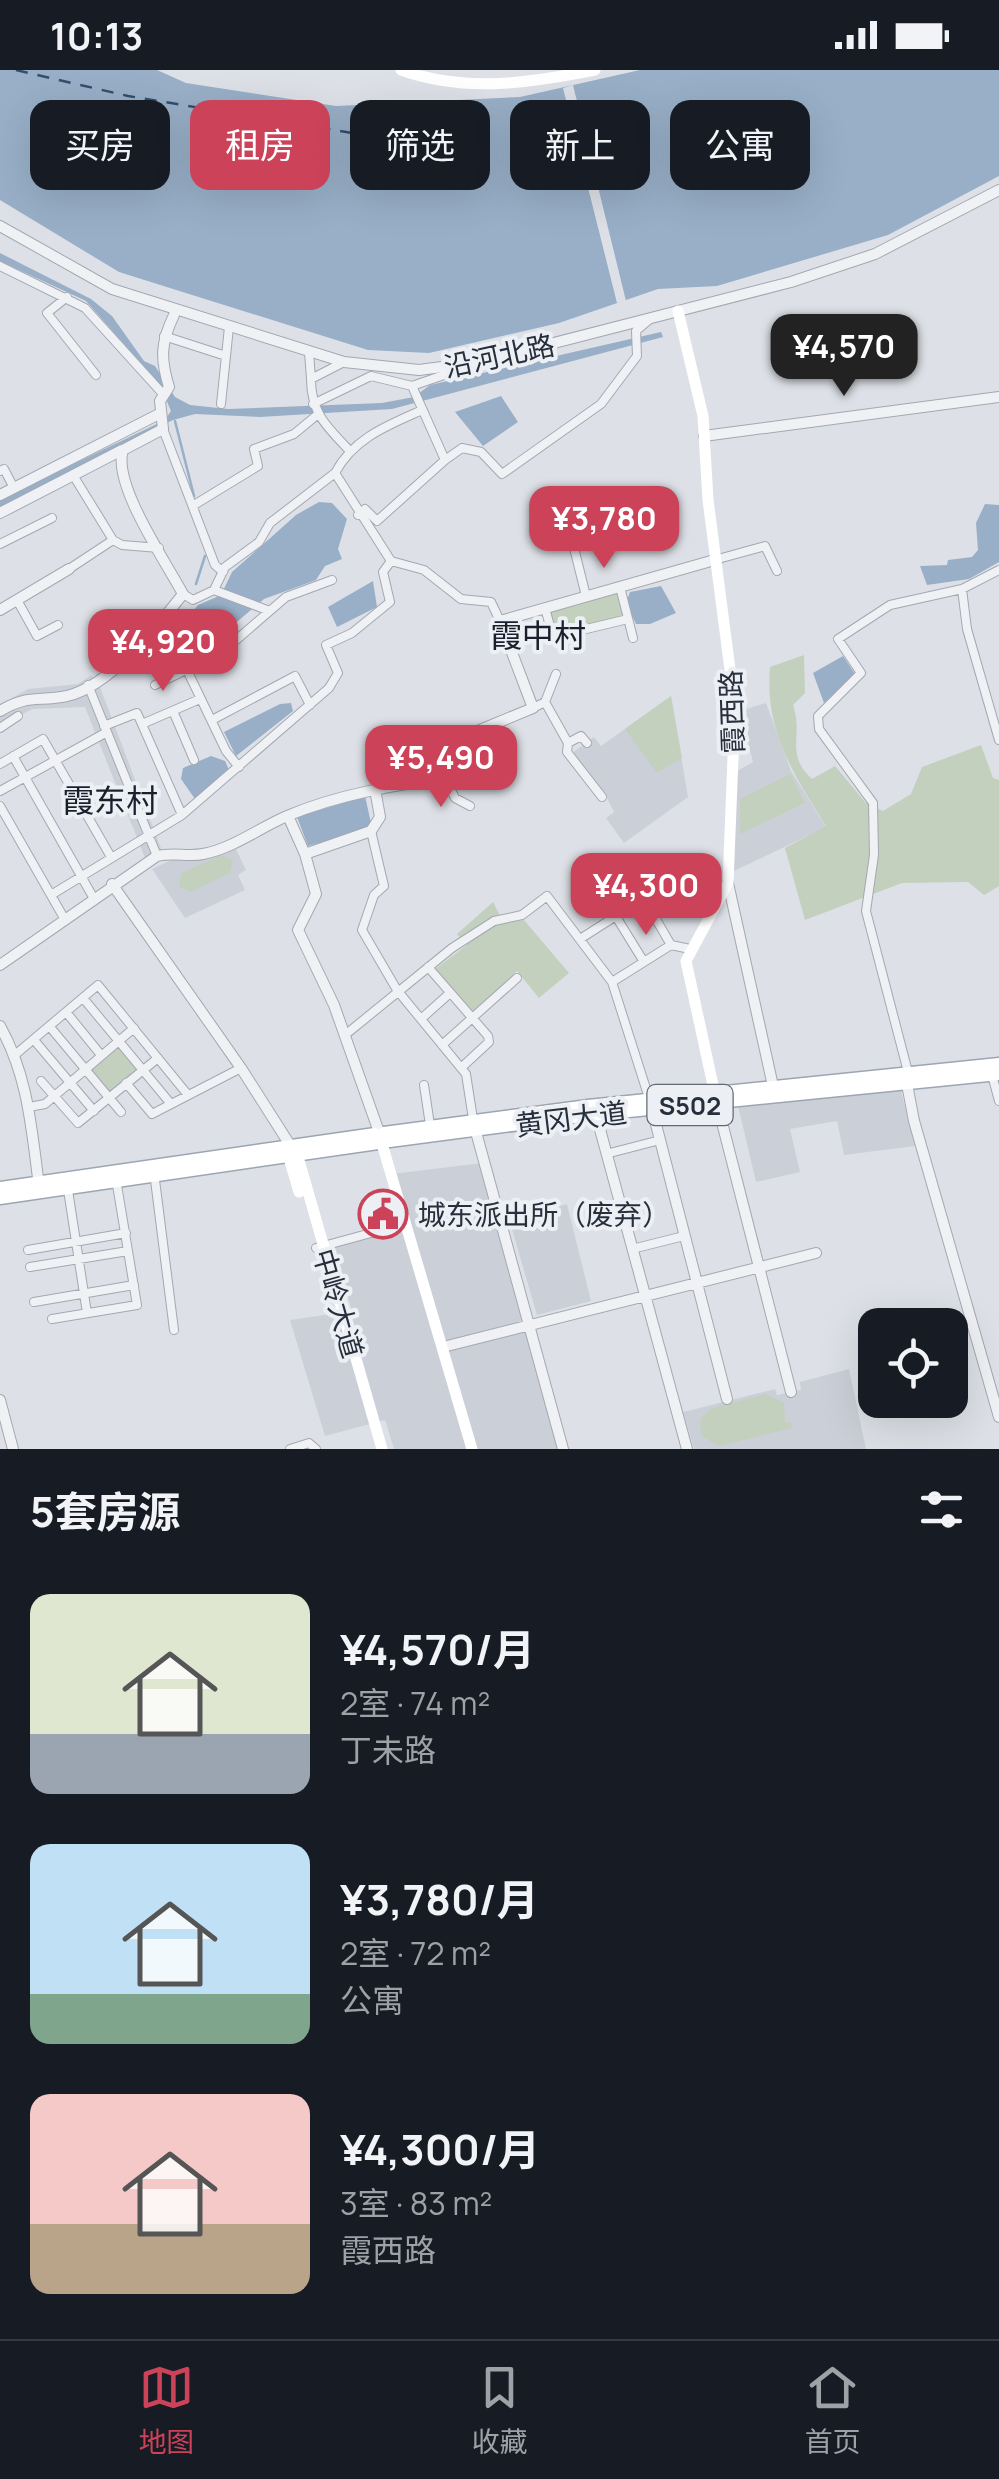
<!DOCTYPE html>
<html lang="zh">
<meta charset="utf-8">
<style>
:root{--surface:#171b24;--page:#20242c;--text:#f1f3f6;--muted:#9ea1a6;--line:#363941;--accent:#cb4259}
body{margin:0;font-family:Manrope,"Noto Sans SC",sans-serif;background:var(--page);color:var(--text);height:100vh;display:flex;flex-direction:column;font-size:38px;white-space:nowrap}
*{box-sizing:border-box;margin:0}
p{font-size:32px;color:var(--muted)}
.icon{flex:none;width:55px;height:55px;fill:none;stroke:currentColor;stroke-width:2;stroke-linecap:round;stroke-linejoin:round}
.map{position:relative;height:1379px;overflow:hidden}
.side{display:flex;flex-direction:column;background:var(--surface);flex:1}
.side>*{flex:none}
.top-card{position:absolute;left:30px;top:30px;width:940px;height:90px;display:flex;gap:20px}
.buttons{position:absolute;left:858px;top:1238px;display:grid;gap:20px}
.buttons a{display:grid;place-items:center;width:110px;height:110px;border-radius:20px;background:var(--surface);box-shadow:0 10px 40px #0002;font-size:50px}
.price{position:absolute;translate:-50% -85px;padding:0 22px;border-radius:20px;background:var(--accent);color:#fff;font-size:32px;line-height:65px;filter:drop-shadow(0 2px 5px #0008)}
.price::after{content:'';position:absolute;left:50%;top:60px;width:30px;height:22px;margin-left:-15px;background:inherit;clip-path:polygon(0 0,100% 0,50% 100%)}
.price.current{background:#222;color:#fff}
ul{padding:0;list-style:none}
li{display:flex;align-items:center;gap:30px;height:250px;padding:0 30px}
li span{display:grid;place-items:center;flex:none;width:280px;height:200px;border-radius:20px;color:#555}
li>.icon{margin-inline-start:auto}
span .icon{width:120px;height:120px;fill:#fffc;stroke-width:1}
li b{font-size:42px}
h2{display:flex;justify-content:space-between;align-items:center;height:120px;padding:0 30px;font-size:42px}
.tag{padding:0 35px;border-radius:20px;background:var(--surface);box-shadow:0 10px 40px #0002;font-size:35px;line-height:90px}
.tag.current{background:var(--accent);color:#fff}
.status{display:flex;justify-content:space-between;align-items:center;height:70px;padding:0 50px;background:var(--surface);direction:ltr}
.status svg{height:28px;fill:currentColor}
.dock{display:flex;justify-content:space-around;align-items:center;height:140px;border-top:2px solid var(--line);background:var(--surface);font-size:28px;color:var(--muted)}
.dock a{display:grid;justify-items:center;gap:5px}
.dock .current{color:var(--accent)}
.map>svg:first-child{display:block}
.built{fill:#cbd0d8}
.green{fill:#c3d0be}
.water{fill:#98afc7}
.pier{fill:#dde1e7}
.lines{fill:none;stroke-linecap:round;stroke-linejoin:round}
.stream{stroke:#98afc7;stroke-width:2.5}
.ferry{stroke:#324f70;stroke-width:2.5;stroke-dasharray:12 10;stroke-linecap:butt}
.minor-casing{stroke:#a3a8b1;stroke-width:10}
.tertiary-casing{stroke:#a3a8b1;stroke-width:12}
.primary-casing{stroke:#9ca5b2;stroke-width:15}
.minor{stroke:#eff1f5;stroke-width:8}
.tertiary{stroke:#eff1f5;stroke-width:10}
.secondary{stroke:#fff;stroke-width:11}
.primary{stroke:#fff;stroke-width:12}
.labels{text-anchor:middle;dominant-baseline:central;stroke-width:8;stroke-linejoin:round;paint-order:stroke}
.shield{fill:#ecf0f4;stroke:#626974;stroke-width:2.5}
.shield-label{font-size:25px;font-weight:bold;fill:#272f3d}
.street-label{font-size:28px;fill:#272f3d;stroke:#ecf0f4}
.poi-label{font-size:28px;fill:#272f3d;stroke:#ecf0f4;text-anchor:start}
.quarter-label{font-size:32px;fill:#19202d;stroke:#ecf0f4}
</style>
<div class="status"><b>10:13</b><svg viewBox="0 0 49 12"><path d="M0 12V9h3v3zM5 12V6h3v6zM10 12V3h3v9zM15 12V0h3v12zM26 1h20v11H26zM47 4h2v5h-2z"/></svg></div>
<div class="map">
<svg width="999" height="1379" viewBox="0 0 999 1379">
<rect width="100%" height="100%" fill="#dde1e7"/>
<path class="built" d="M91 605 100 617 162 781 145 788 85 637 33 639 0 654V635L28 619 78 614Z
M671 626 688 727 624 773 606 748 614 742 606 726 572 683 594 667 601 676Z
M766 633 791 701 826 757 732 802 737 701 753 692 740 641Z
M236 779 246 800 238 805 245 820 185 848 152 799 175 788 202 789Z
M900 1017 915 1076 844 1085 837 1051 790 1059 800 1102 756 1112 738 1036Z
M482 1093 563 1379H394L385 1350 325 1366 290 1250 352 1241 331 1170 402 1149 392 1104Z
M567 1134 591 1231 537 1245 509 1149Z
M849 1299 866 1379H694L683 1342 775 1319 777 1325 801 1320 800 1312Z"/>
<path class="green" d="M617 522 623 546 554 564 548 540Z
M804 585 805 623 793 635C804 667 784 683 812 709L835 696 866 733 883 741 911 724 922 697 981 675 993 708 999 710V816L984 825 968 812 902 813 805 850 785 778 826 756C794 705 764 660 770 597Z
M671 626 682 688 657 703 625 659Z
M790 704 805 733 740 764V729Z
M222 785 233 790 230 803 191 822 179 817 181 803Z
M493 832 504 853 524 850 569 903 539 928 517 901 473 942 435 899 467 875 457 864Z
M118 971 143 1000 109 1028 85 999Z
M766 1324 784 1333 785 1353 791 1352 792 1358 719 1376 701 1366 700 1349 712 1338Z"/>
<path class="water" d="M0 0H157L186 13 336 36 520 27 640 0H999V106L888 165 717 216 658 219 559 253 429 283 368 280 119 202 0 130Z
M0 183 91 229 112 246 144 291 155 296 175 327 190 335 228 339 382 333 414 327 430 315 661 262 663 267 392 339 260 347 195 344 173 350 0 437V429L165 350 171 341 160 315 86 231 0 191Z
M501 326 518 352 483 376 455 342Z
M319 432 332 433 347 449 338 479 342 489 325 496 316 510 264 529 214 571 211 567 191 582 180 583 171 568 198 535 221 525 232 502 296 445Z
M985 434 999 435V492L969 509 927 515 920 496 947 495 948 490 972 487 978 480 976 453Z
M373 511 377 537 337 557 328 537Z
M661 516 676 543 650 554H636L626 533 630 522Z
M843 586 855 604 824 633 813 603Z
M291 633 293 641 236 686 224 662 280 634Z
M211 686 225 691 230 702 195 729 181 709 183 698Z
M365 726 371 753 366 760 308 776 297 747Z"/>
<path class="pier" d="M573 15 626 231 617 233 563 18Z"/>
<g class="lines">
<path class="stream" d="M175 351 194 426
M196 514 205 486"/>
<path class="ferry" d="M16 0 128 26 389 69"/>
<g class="minor-casing">
<path id="minor" d="M0 196 85 238 163 324
M67 227 47 243 96 305
M164 266 226 286
M309 282 311 309
M344 292 311 309C311 343 327 357 349 380
M467 297 412 316 445 390 462 378 481 382 502 404 601 334 637 286 636 261 650 249
M221 334 229 257
M313 334 371 306 412 316
M420 341C386 356 353 369 335 403L391 491 424 500 461 529 491 532 500 551
M163 359 215 495 223 502
M0 401 4 399 14 418
M73 405 113 470
M194 435 258 396 254 379 294 364 317 345
M358 445 365 439 377 451 445 390
M0 474 52 448
M575 482 586 526
M718 489 765 476 777 501
M69 499 113 470 122 475 159 478
M620 517 633 568
M962 519 967 559 999 670
M214 520 267 540
M183 524 193 530 214 520 225 497 259 472 270 453 335 403
M17 530 37 566 58 555
M545 538 553 567 628 549
M187 600 226 681 239 697
M88 615 157 786
M155 615 221 583 286 527 332 510
M545 632 556 604
M533 638 545 632 568 673 567 682 602 727
M173 641 194 690
M212 650 295 606 310 635
M142 654 200 629
M104 656 137 643 182 745
M0 658 18 646
M568 673 581 666 587 673
M13 686 93 827
M0 694 43 669 111 787
M445 708 455 728 470 736
M0 721 107 662
M0 736 64 848
M371 761 384 816 374 825 362 860 397 920 466 1004 473 1049
M51 825 182 745 329 618 338 603 326 575 352 563 390 532 383 502 391 491
M643 827 671 875
M615 845 644 892
M580 869 680 805
M428 897 488 966 489 972 462 997
M612 912 671 875 690 879
M83 928 171 1034
M66 942 101 985
M421 949 450 923
M50 957 121 1042
M345 965 452 878 494 851 522 845 547 826 612 912 649 1028
M34 970 94 1041
M442 975 517 908
M16 984 98 915 188 1025
M908 1002 866 841 874 785 873 733 819 659 818 646 861 603 838 569 890 535 962 519 999 500
M992 1005 999 1031
M41 1011 78 1053 158 988
M126 1013 152 1044 241 998
M424 1015 430 1055
M29 1037 45 1034 134 958
M606 1084 660 1070
M155 1110 174 1260
M68 1120 87 1243
M316 1178 404 1154
M632 1179 684 1166
M28 1180 126 1163
M30 1197 128 1181
M34 1232 134 1215
M52 1249 137 1235 117 1115
M290 1379 309 1373 316 1379"/>
</g>
<g class="tertiary-casing">
<path id="tertiary" d="M0 156 112 219 344 292 419 300 480 292 791 212 875 184 999 120
M704 366 999 327
M0 425 159 344
M0 443 122 380
M0 540 69 499
M0 641C28 624 38 632 67 626 110 616 157 557 183 524 166 492 112 414 123 380L163 359 160 331 169 317C160 288 161 272 174 245
M375 719 380 747 371 761 305 784 316 824 298 860 334 935 379 1062
M288 746 305 784
M728 813 773 1016
M112 814 241 998 290 1075
M0 895 157 786C173 782 188 787 203 784 234 778 259 758 287 746 339 724 396 715 452 707L459 698 458 669 533 638 500 551 718 489
M0 956C27 1004 31 1054 38 1108
M907 1014 914 1051 999 1347
M717 1033 791 1322
M652 1039 727 1329
M595 1041 687 1379
M476 1062 563 1379
M443 1277 816 1183
M0 1330 13 1379"/>
</g>
<g class="primary-casing">
<path id="primary" d="M384 1063 588 1036 999 994
M382 1072 589 1045 999 1004
M0 1118 375 1064
M0 1128 378 1073"/>
</g>
<use href="#minor" class="minor"/>
<use href="#tertiary" class="tertiary"/>
<path class="secondary" d="M401 0C466 23 529 13 595 0
M678 241 703 346 708 430 735 638 728 813 686 891 716 1029
M380 1067 472 1379
M298 1087 382 1379
M289 1088 299 1122"/>
<use href="#primary" class="primary"/>
</g>
<defs>
<g id="civic-ring" transform="scale(2.5)"><circle r="9.5" fill="#ecf0f4" stroke="#cb4259" stroke-width="1.5"/><path d="M-.6-6.5H3V-4.5H.6V-3L4-1V1h2V6H-6V1h2V-1L-.6-3ZM-1.2 2.5V6h2.4V2.5Z" fill="#cb4259"/></g>
</defs>
<g fill-rule="evenodd">
<use href="#civic-ring" x="383" y="1144"/>
</g>
<g class="labels">
<rect class="shield" x="647.5" y="1015" width="85" height="40" rx="8"/>
<g class="shield-label">
<text x="690" y="1035">S502</text>
</g>
<g class="street-label">
<text transform="translate(499 285) rotate(-12)">沿河北路</text>
<text transform="translate(731 642) rotate(-92)">霞西路</text>
<text transform="translate(571 1048) rotate(-7)">黄冈大道</text>
<text transform="translate(339 1233) rotate(74)">中岭大道</text>
</g>
<g class="poi-label">
<text x="418" y="1144">城东派出所（废弃）</text>
</g>
<g class="quarter-label">
<text x="538" y="565">霞中村</text>
<text x="110" y="730">霞东村</text>
</g>
</g>
</svg>
<div class="buttons">
<a><svg class="icon" aria-label="locate" viewBox="0 0 24 24"><circle cx="12" cy="12" r="6"/><path d="M12 2v4M12 18v4M2 12h4M18 12h4"/></svg></a>
</div>
<b class="price current" style="left:844px;top:329px">¥4,570</b>
<b class="price" style="left:604px;top:501px">¥3,780</b>
<b class="price" style="left:163px;top:624px">¥4,920</b>
<b class="price" style="left:441px;top:740px">¥5,490</b>
<b class="price" style="left:646px;top:868px">¥4,300</b>
<div class="top-card">
<a class="tag">买房</a>
<a class="tag current">租房</a>
<a class="tag">筛选</a>
<a class="tag">新上</a>
<a class="tag">公寓</a>
</div>
</div>
<section class="side">
<h2>5套房源<svg class="icon" aria-label="filters" viewBox="0 0 24 24"><path d="M4 7h16M4 17h16"/><circle cx="9" cy="7" r="2"/><circle cx="15" cy="17" r="2"/></svg></h2>
<ul>
<li><span style="background:linear-gradient(#dfe7d0 70%,#9aa5b1 0)"><svg class="icon" aria-label="home" viewBox="0 0 24 24"><path d="M3 11l9-7 9 7M6 9v11h12V9"/></svg></span><div><b>¥4,570/月</b><p>2室 · 74 m²</p><p>丁未路</p></div></li>
<li><span style="background:linear-gradient(#bfe0f5 75%,#7fa58c 0)"><svg class="icon" aria-label="home" viewBox="0 0 24 24"><path d="M3 11l9-7 9 7M6 9v11h12V9"/></svg></span><div><b>¥3,780/月</b><p>2室 · 72 m²</p><p>公寓</p></div></li>
<li><span style="background:linear-gradient(#f6c9c9 65%,#b9a48a 0)"><svg class="icon" aria-label="home" viewBox="0 0 24 24"><path d="M3 11l9-7 9 7M6 9v11h12V9"/></svg></span><div><b>¥4,300/月</b><p>3室 · 83 m²</p><p>霞西路</p></div></li>
</ul>
</section>
<nav class="dock">
<a class="current"><svg class="icon" aria-label="map" viewBox="0 0 24 24"><path d="M3 6l6-2 6 2 6-2v14l-6 2-6-2-6 2zM9 4v14M15 6v14"/></svg>地图</a>
<a><svg class="icon" aria-label="saved" viewBox="0 0 24 24"><path d="M7 4h10v16l-5-4-5 4z"/></svg>收藏</a>
<a><svg class="icon" aria-label="home" viewBox="0 0 24 24"><path d="M3 11l9-7 9 7M6 9v11h12V9"/></svg>首页</a>
</nav>
